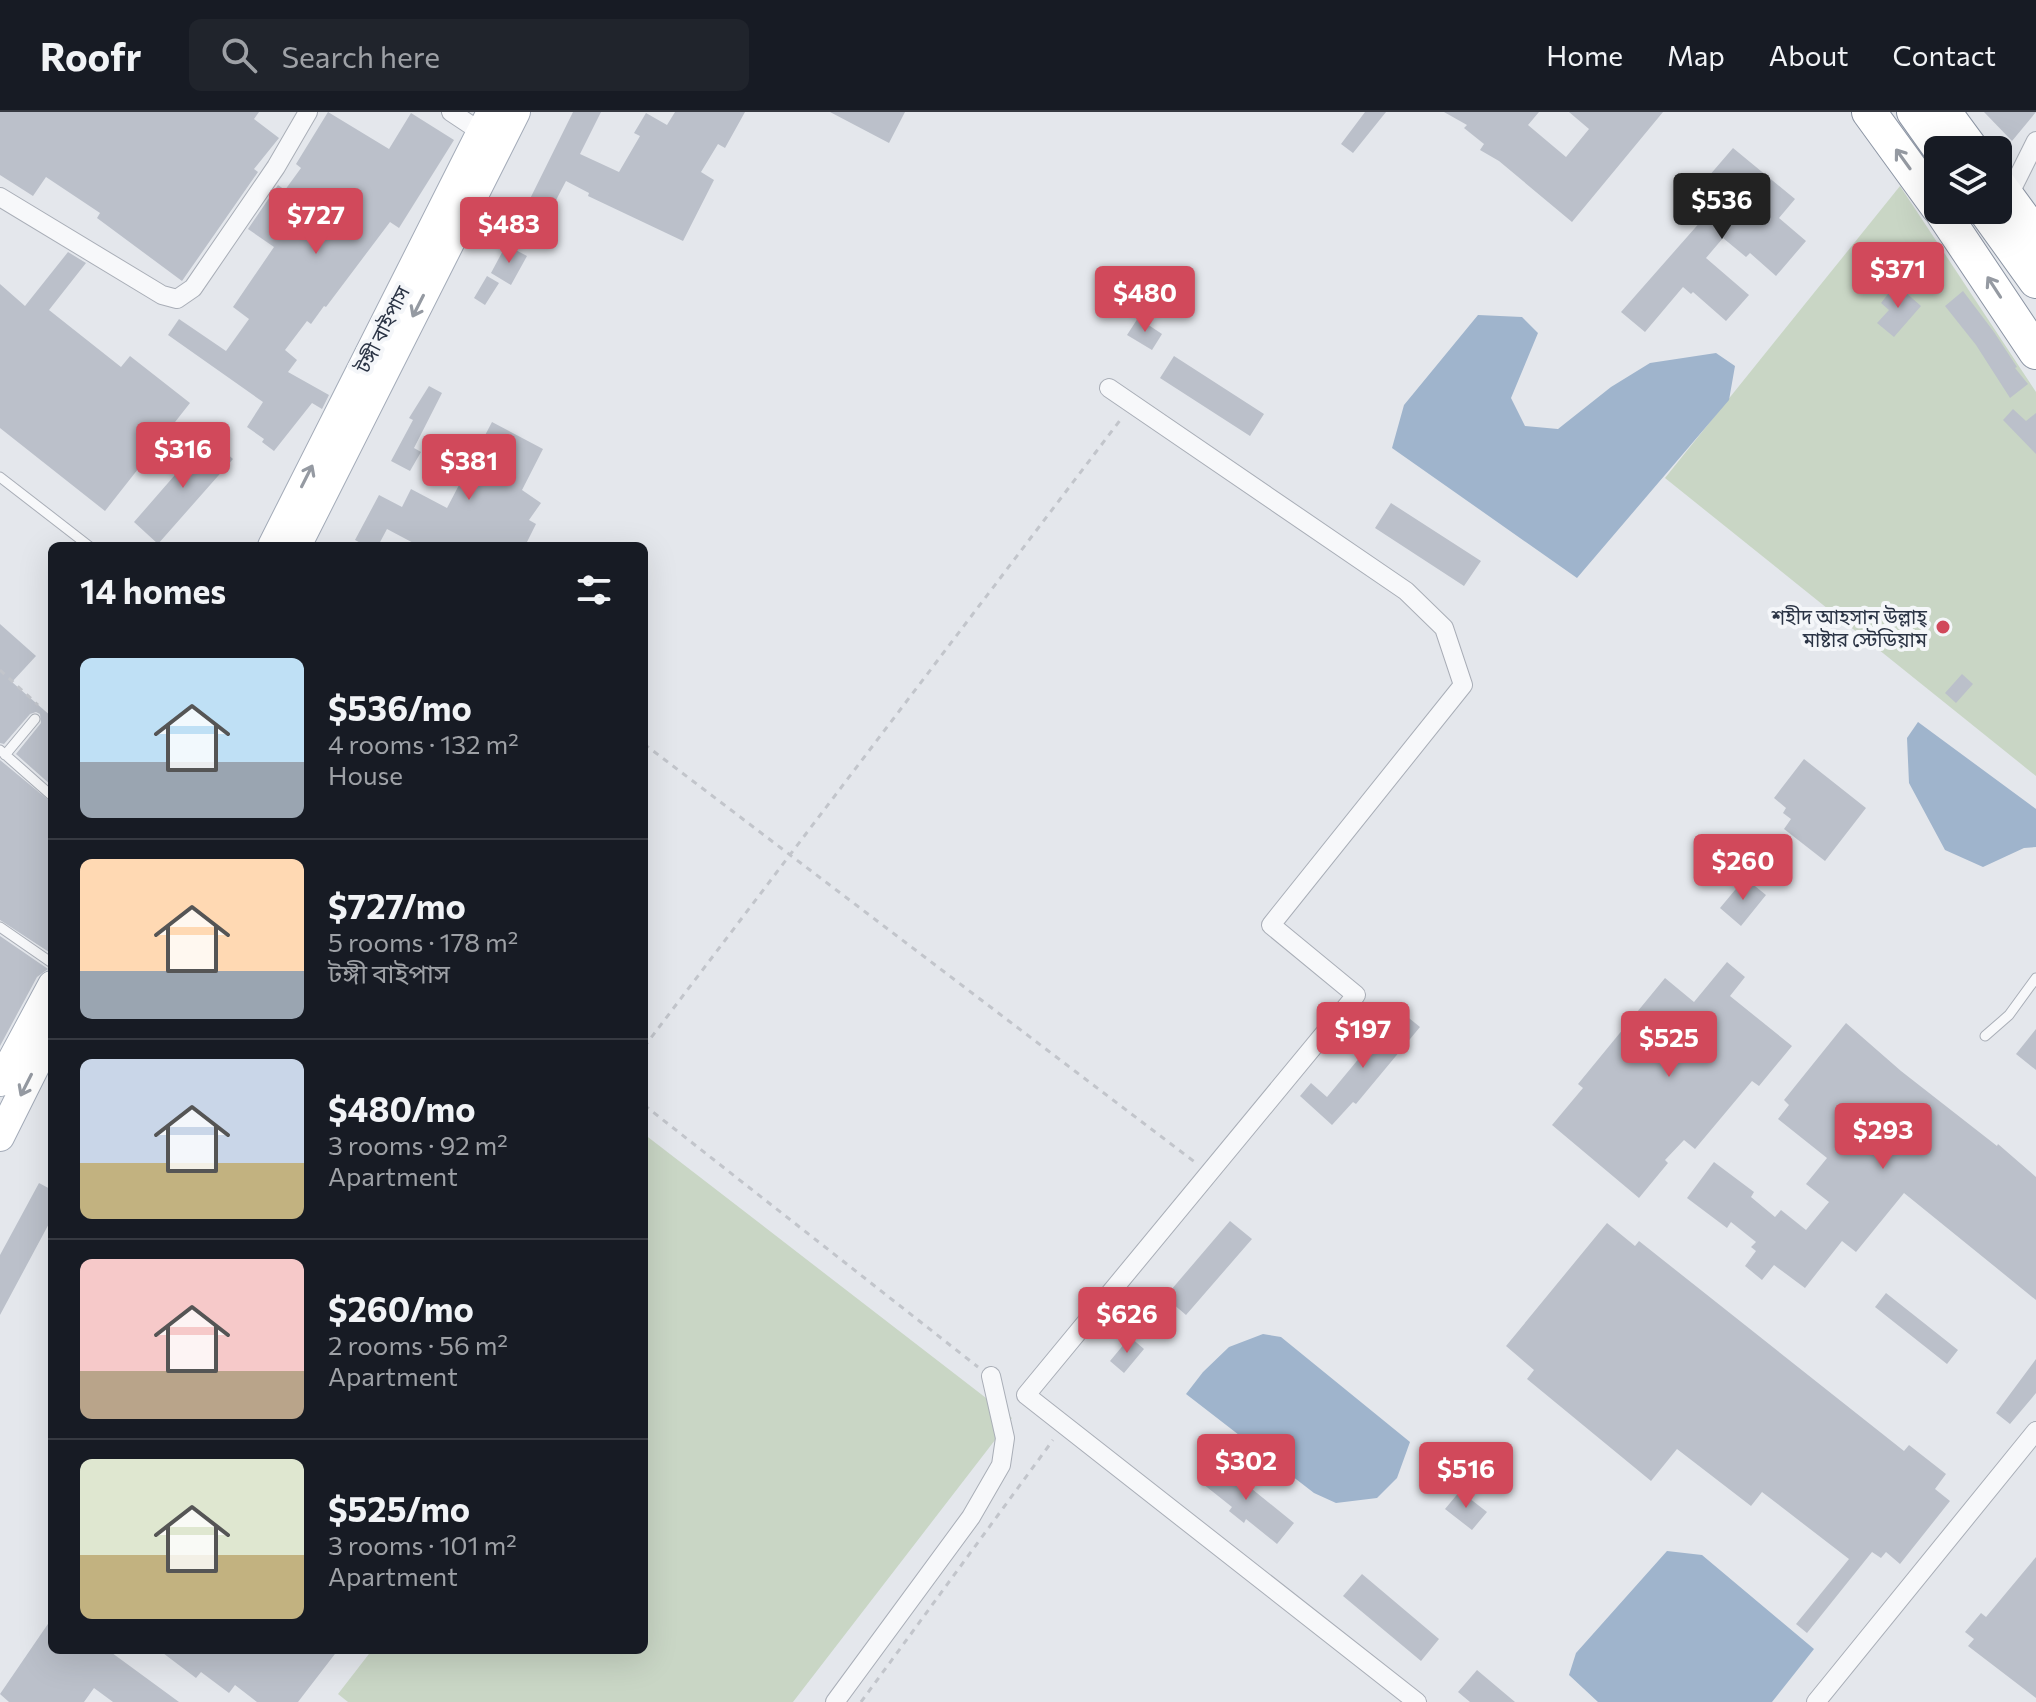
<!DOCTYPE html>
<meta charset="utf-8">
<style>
:root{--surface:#171b24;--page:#20242c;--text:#f1f3f6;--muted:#9ea1a6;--line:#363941;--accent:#d1495b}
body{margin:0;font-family:Commissioner,"Noto Sans Bengali",sans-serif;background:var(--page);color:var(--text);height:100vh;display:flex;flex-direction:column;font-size:30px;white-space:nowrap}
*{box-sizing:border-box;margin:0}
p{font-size:26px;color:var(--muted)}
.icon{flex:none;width:44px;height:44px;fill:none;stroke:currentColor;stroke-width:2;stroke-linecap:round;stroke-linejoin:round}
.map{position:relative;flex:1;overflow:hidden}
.drawer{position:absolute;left:48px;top:430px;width:600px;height:1112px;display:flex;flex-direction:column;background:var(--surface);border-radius:12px;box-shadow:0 8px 32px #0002}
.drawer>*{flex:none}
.tools{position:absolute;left:1924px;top:24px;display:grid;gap:16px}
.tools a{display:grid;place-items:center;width:88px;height:88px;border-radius:12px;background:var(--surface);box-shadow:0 8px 32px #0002;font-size:40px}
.price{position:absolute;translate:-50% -68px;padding:0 18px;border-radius:8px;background:var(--accent);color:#fff;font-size:26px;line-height:52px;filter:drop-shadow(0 2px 4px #0008)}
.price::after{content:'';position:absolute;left:50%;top:48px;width:24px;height:18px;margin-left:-12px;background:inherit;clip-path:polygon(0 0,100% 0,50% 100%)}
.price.selected{background:#222;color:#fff}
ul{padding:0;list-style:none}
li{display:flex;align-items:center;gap:24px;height:200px;padding:0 32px}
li+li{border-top:2px solid var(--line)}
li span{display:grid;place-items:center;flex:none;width:224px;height:160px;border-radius:12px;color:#555}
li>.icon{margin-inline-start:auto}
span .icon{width:96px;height:96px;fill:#fffc;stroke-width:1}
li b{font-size:34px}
h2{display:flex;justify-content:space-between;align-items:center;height:96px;padding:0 32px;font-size:34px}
header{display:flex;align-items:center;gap:48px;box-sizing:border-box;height:112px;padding:0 40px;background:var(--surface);border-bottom:2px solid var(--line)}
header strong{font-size:38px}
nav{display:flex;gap:44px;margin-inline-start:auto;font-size:28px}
.search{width:560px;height:72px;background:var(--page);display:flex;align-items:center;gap:20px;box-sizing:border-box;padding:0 28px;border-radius:12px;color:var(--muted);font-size:30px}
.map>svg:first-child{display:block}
.green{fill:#c9d6c5}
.water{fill:#9fb4cc}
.building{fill:#bbc0ca}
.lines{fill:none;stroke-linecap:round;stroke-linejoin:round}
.lane-casing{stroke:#a9aeb7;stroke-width:11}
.street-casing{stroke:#a9aeb7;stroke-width:20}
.primary-casing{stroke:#a3abb8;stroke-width:30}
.highway-casing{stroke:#8b94a3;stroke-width:36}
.path{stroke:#c2c5cb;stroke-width:3;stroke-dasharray:6 6;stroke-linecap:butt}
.lane{stroke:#f7f8fa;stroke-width:9}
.street{stroke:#f7f8fa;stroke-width:18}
.primary{stroke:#fff;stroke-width:28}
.highway{stroke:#fff;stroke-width:34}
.oneway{stroke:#959aa2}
.poi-dot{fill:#d1495b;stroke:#f4f6f9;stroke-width:3}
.labels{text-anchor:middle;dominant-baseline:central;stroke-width:8;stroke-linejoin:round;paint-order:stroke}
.street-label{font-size:20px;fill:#2b3445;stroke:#f4f6f9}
.poi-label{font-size:20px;fill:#2b3445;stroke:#f4f6f9;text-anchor:end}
</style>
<header>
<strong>Roofr</strong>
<div class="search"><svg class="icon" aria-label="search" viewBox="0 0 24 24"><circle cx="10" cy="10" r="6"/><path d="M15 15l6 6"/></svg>Search here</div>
<nav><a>Home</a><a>Map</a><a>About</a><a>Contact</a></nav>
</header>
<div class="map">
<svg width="2036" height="1590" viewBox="0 0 2036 1590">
<rect width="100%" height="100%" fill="#e4e7ec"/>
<path class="green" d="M1900 74 2036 280V664L1665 366Z
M644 1022 1012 1306 793 1590H348L338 1582 372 1538H644Z"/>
<path class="water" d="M1478 203 1522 205 1538 221 1511 286 1525 314 1558 317 1611 275 1650 251 1716 241 1735 254 1729 288 1577 466 1392 336 1404 293Z
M1918 610 2036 697V735L2024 736 1983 755 1945 738 1909 671 1907 626Z
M1263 1222 1281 1225 1410 1330 1397 1366 1377 1386 1336 1391 1314 1381 1186 1282 1203 1260 1229 1235Z
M1667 1439 1702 1443 1814 1537 1772 1590H1598L1569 1563 1576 1541Z"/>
<path class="building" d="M0 0H259L254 7 279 26 254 57 258 60 182 169 97 106 100 101 46 65 33 84 0 63Z
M328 0 389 37 411 1 454 28 399 116 390 110 326 195 324 194 311 212 307 209 285 238 297 248 288 260 329 283 322 297 312 291 274 339 262 330 264 327 247 315 263 290 168 223 179 207 226 239 249 207 233 195 274 135 248 117 278 73 285 78 301 56 296 52Z
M573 0H601L580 42 619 60 640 24 634 21 646 1 667 13 675 0H745L725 36 718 32 701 60 714 68 683 129 588 84 589 81 566 69 542 115 521 105Z
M830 0H905L889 31Z
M1365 0H1386L1353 41 1341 32Z
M1444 0H1539L1528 13 1566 45 1589 17 1569 0H1663L1572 110 1499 49 1480 38 1484 32 1464 16 1467 13Z
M1984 0H2036L2012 29Z
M1733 36 1795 87 1779 106 1806 129 1776 164 1750 141 1746 145 1723 126 1706 146 1749 183 1726 209 1693 180 1691 182 1683 175 1645 220 1621 200 1702 108 1684 93Z
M506 133 527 144 511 173 491 161Z
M68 140 86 151 49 198 121 255 130 244 190 291 105 399 0 316V172L25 194Z
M487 164 499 171 485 193 474 186Z
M1896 172 1921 194 1894 225 1877 211 1889 198 1881 191Z
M1963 179 1994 220 2017 255 2015 256 2028 272 2010 286 1976 233 1945 194Z
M1138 206 1162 222 1152 238 1127 223Z
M1174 244 1264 302 1250 324 1160 266Z
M429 274 442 281 414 336 421 340 410 359 391 349 413 308 409 306Z
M2013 297 2026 309 2036 301V342L2003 308Z
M492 310 543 337 522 378 541 391 529 408 536 412 525 434H419L387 417 378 434H366L355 428 379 383 402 395 411 377 447 396Z
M208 325 233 347 158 432 134 410Z
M1391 391 1481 449 1464 474 1375 416Z
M0 512 36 544 12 570 52 605V674L16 642 41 611 40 602 36 600 30 602 4 632 0 631Z
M1962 562 1973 572 1956 591 1945 581Z
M1804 647 1866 696 1825 749 1784 717 1791 707 1783 701 1786 696 1774 686Z
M0 648 52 691V842L0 808Z
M1745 766 1766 783 1741 814 1720 796Z
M0 824 48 857 37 865 0 934Z
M1727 850 1745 865 1730 884 1792 934 1759 974 1752 969 1695 1037 1684 1028 1665 1048 1668 1051 1639 1086 1552 1013 1583 976 1578 972 1665 866 1694 890Z
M1399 898 1420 915 1356 992 1353 990 1332 1013 1300 984 1311 971 1327 985Z
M1846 911 1901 959 1997 1034 1998 1032 2036 1065V1188L1904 1081 1856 1140 1842 1129 1805 1176 1774 1153 1762 1168 1745 1154 1756 1139 1751 1135 1756 1130 1731 1110 1727 1116 1687 1086 1714 1050 1754 1080 1751 1085 1775 1105 1781 1098 1806 1118 1829 1090 1806 1072 1827 1046 1778 1007 1789 993 1784 988Z
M2036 917V958L2016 942Z
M39 1071 52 1078V1106L0 1203V1143Z
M1230 1109 1252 1127 1186 1203 1165 1185Z
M1607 1111 1635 1134 1639 1129 1904 1339 1909 1333 1946 1362 1935 1377 1950 1389 1900 1452 1886 1440 1881 1446 1872 1440 1807 1521 1796 1512 1849 1447 1762 1380 1751 1394 1677 1337 1651 1369 1527 1267 1534 1258 1506 1234Z
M1886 1181 1958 1238 1947 1252 1875 1195Z
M1130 1225 1144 1237 1124 1261 1110 1249Z
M2036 1247V1281L2010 1312 1996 1301Z
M1215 1347 1294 1411 1277 1432 1246 1407 1244 1411 1229 1399 1232 1395 1198 1368Z
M1460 1379 1487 1400 1472 1418 1445 1397Z
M2036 1445V1586L1968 1534 1974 1527 1965 1520 1981 1501 1986 1505Z
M1362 1462 1439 1527 1421 1549 1343 1484Z
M52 1506V1538H108L179 1590H113L94 1576 84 1590H9L0 1582Z
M159 1538H338L298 1590H257L235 1573 229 1581 201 1560 196 1566Z
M1477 1558 1515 1590H1470L1458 1580Z"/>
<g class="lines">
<g class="lane-casing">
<path id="lane" d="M0 365 89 434
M0 638 52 684
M5 643 35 607
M0 815 52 851
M1985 924 2009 903 2036 866"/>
</g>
<g class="street-casing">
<path id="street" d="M451 0 481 20
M0 85 162 183 177 187 193 176 276 55 308 0
M2008 85 2036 29
M1109 276 1406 479 1444 516 1463 573 1271 813 1356 883 1026 1283 1417 1590
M835 1590 971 1405 1001 1353 1005 1326 991 1264
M1816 1590 2036 1319"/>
</g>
<g class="primary-casing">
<path id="primary" d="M272 434 491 0
M297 434 516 0
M0 970 52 873
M0 1025 52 921"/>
</g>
<g class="highway-casing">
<path id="highway" d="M1869 0 1938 95
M1914 0 1941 38
M1944 0 1972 38
M1998 72 2036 124
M1941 98 2036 240
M1985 98 2036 169"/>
</g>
<path class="path" d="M0 558 38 593
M644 632 1196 1051
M644 935 1121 307
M644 993 978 1255
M861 1590 1053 1328"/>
<use href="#lane" class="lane"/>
<use href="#street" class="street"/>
<use href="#primary" class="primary"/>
<use href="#highway" class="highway"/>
</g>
<defs><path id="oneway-shaft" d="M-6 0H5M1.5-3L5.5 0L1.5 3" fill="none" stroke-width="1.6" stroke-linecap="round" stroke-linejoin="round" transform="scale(2)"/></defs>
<g class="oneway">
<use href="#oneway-shaft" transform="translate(1903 47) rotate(-126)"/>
<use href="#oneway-shaft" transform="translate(1994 175) rotate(-123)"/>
<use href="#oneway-shaft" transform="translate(418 194) rotate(117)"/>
<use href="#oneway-shaft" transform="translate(307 364) rotate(-63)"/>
<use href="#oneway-shaft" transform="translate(26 973) rotate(117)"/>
</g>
<circle class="poi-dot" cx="1943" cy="515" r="8"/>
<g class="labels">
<g class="street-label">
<text transform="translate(382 217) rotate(-63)">টঙ্গী বাইপাস</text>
</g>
<g class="poi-label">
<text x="1927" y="504">শহীদ আহসান উল্লাহ্‌<tspan x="1927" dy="23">মাষ্টার স্টেডিয়াম</tspan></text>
</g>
</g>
</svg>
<div class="tools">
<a><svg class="icon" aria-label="layers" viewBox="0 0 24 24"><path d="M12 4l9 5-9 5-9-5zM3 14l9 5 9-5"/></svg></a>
</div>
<b class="price selected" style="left:1722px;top:129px">$536</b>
<b class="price" style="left:316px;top:144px">$727</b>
<b class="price" style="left:509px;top:153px">$483</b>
<b class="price" style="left:1898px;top:198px">$371</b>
<b class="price" style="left:1145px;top:222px">$480</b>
<b class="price" style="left:183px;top:378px">$316</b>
<b class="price" style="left:469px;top:390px">$381</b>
<b class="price" style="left:1743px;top:790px">$260</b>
<b class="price" style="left:1363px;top:958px">$197</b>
<b class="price" style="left:1669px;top:967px">$525</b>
<b class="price" style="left:1883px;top:1059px">$293</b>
<b class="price" style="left:1127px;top:1243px">$626</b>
<b class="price" style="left:1246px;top:1390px">$302</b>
<b class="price" style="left:1466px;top:1398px">$516</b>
<section class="drawer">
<h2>14 homes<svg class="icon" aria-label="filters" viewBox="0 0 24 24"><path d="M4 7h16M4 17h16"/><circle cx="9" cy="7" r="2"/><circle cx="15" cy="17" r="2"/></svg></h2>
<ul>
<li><span style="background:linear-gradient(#bfe0f5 65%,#9aa5b1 0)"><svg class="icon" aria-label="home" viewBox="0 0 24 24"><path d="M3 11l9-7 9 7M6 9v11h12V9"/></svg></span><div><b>$536/mo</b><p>4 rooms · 132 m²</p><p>House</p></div></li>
<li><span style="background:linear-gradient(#ffd9b3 70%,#9aa5b1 0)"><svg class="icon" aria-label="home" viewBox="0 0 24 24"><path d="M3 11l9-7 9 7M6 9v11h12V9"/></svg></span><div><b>$727/mo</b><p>5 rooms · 178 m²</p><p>টঙ্গী বাইপাস</p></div></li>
<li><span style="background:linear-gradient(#c9d6e8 65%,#c2b280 0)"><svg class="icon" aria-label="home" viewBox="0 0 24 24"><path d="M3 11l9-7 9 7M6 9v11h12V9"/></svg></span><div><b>$480/mo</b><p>3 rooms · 92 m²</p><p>Apartment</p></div></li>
<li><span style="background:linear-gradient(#f6c9c9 70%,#b9a48a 0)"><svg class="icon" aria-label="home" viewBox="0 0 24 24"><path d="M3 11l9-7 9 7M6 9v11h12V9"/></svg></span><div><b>$260/mo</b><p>2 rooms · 56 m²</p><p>Apartment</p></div></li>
<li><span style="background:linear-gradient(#dfe7d0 60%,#c2b280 0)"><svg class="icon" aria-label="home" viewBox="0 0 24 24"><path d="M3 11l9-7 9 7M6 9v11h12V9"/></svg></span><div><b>$525/mo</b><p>3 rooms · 101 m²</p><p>Apartment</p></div></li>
</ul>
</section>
</div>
